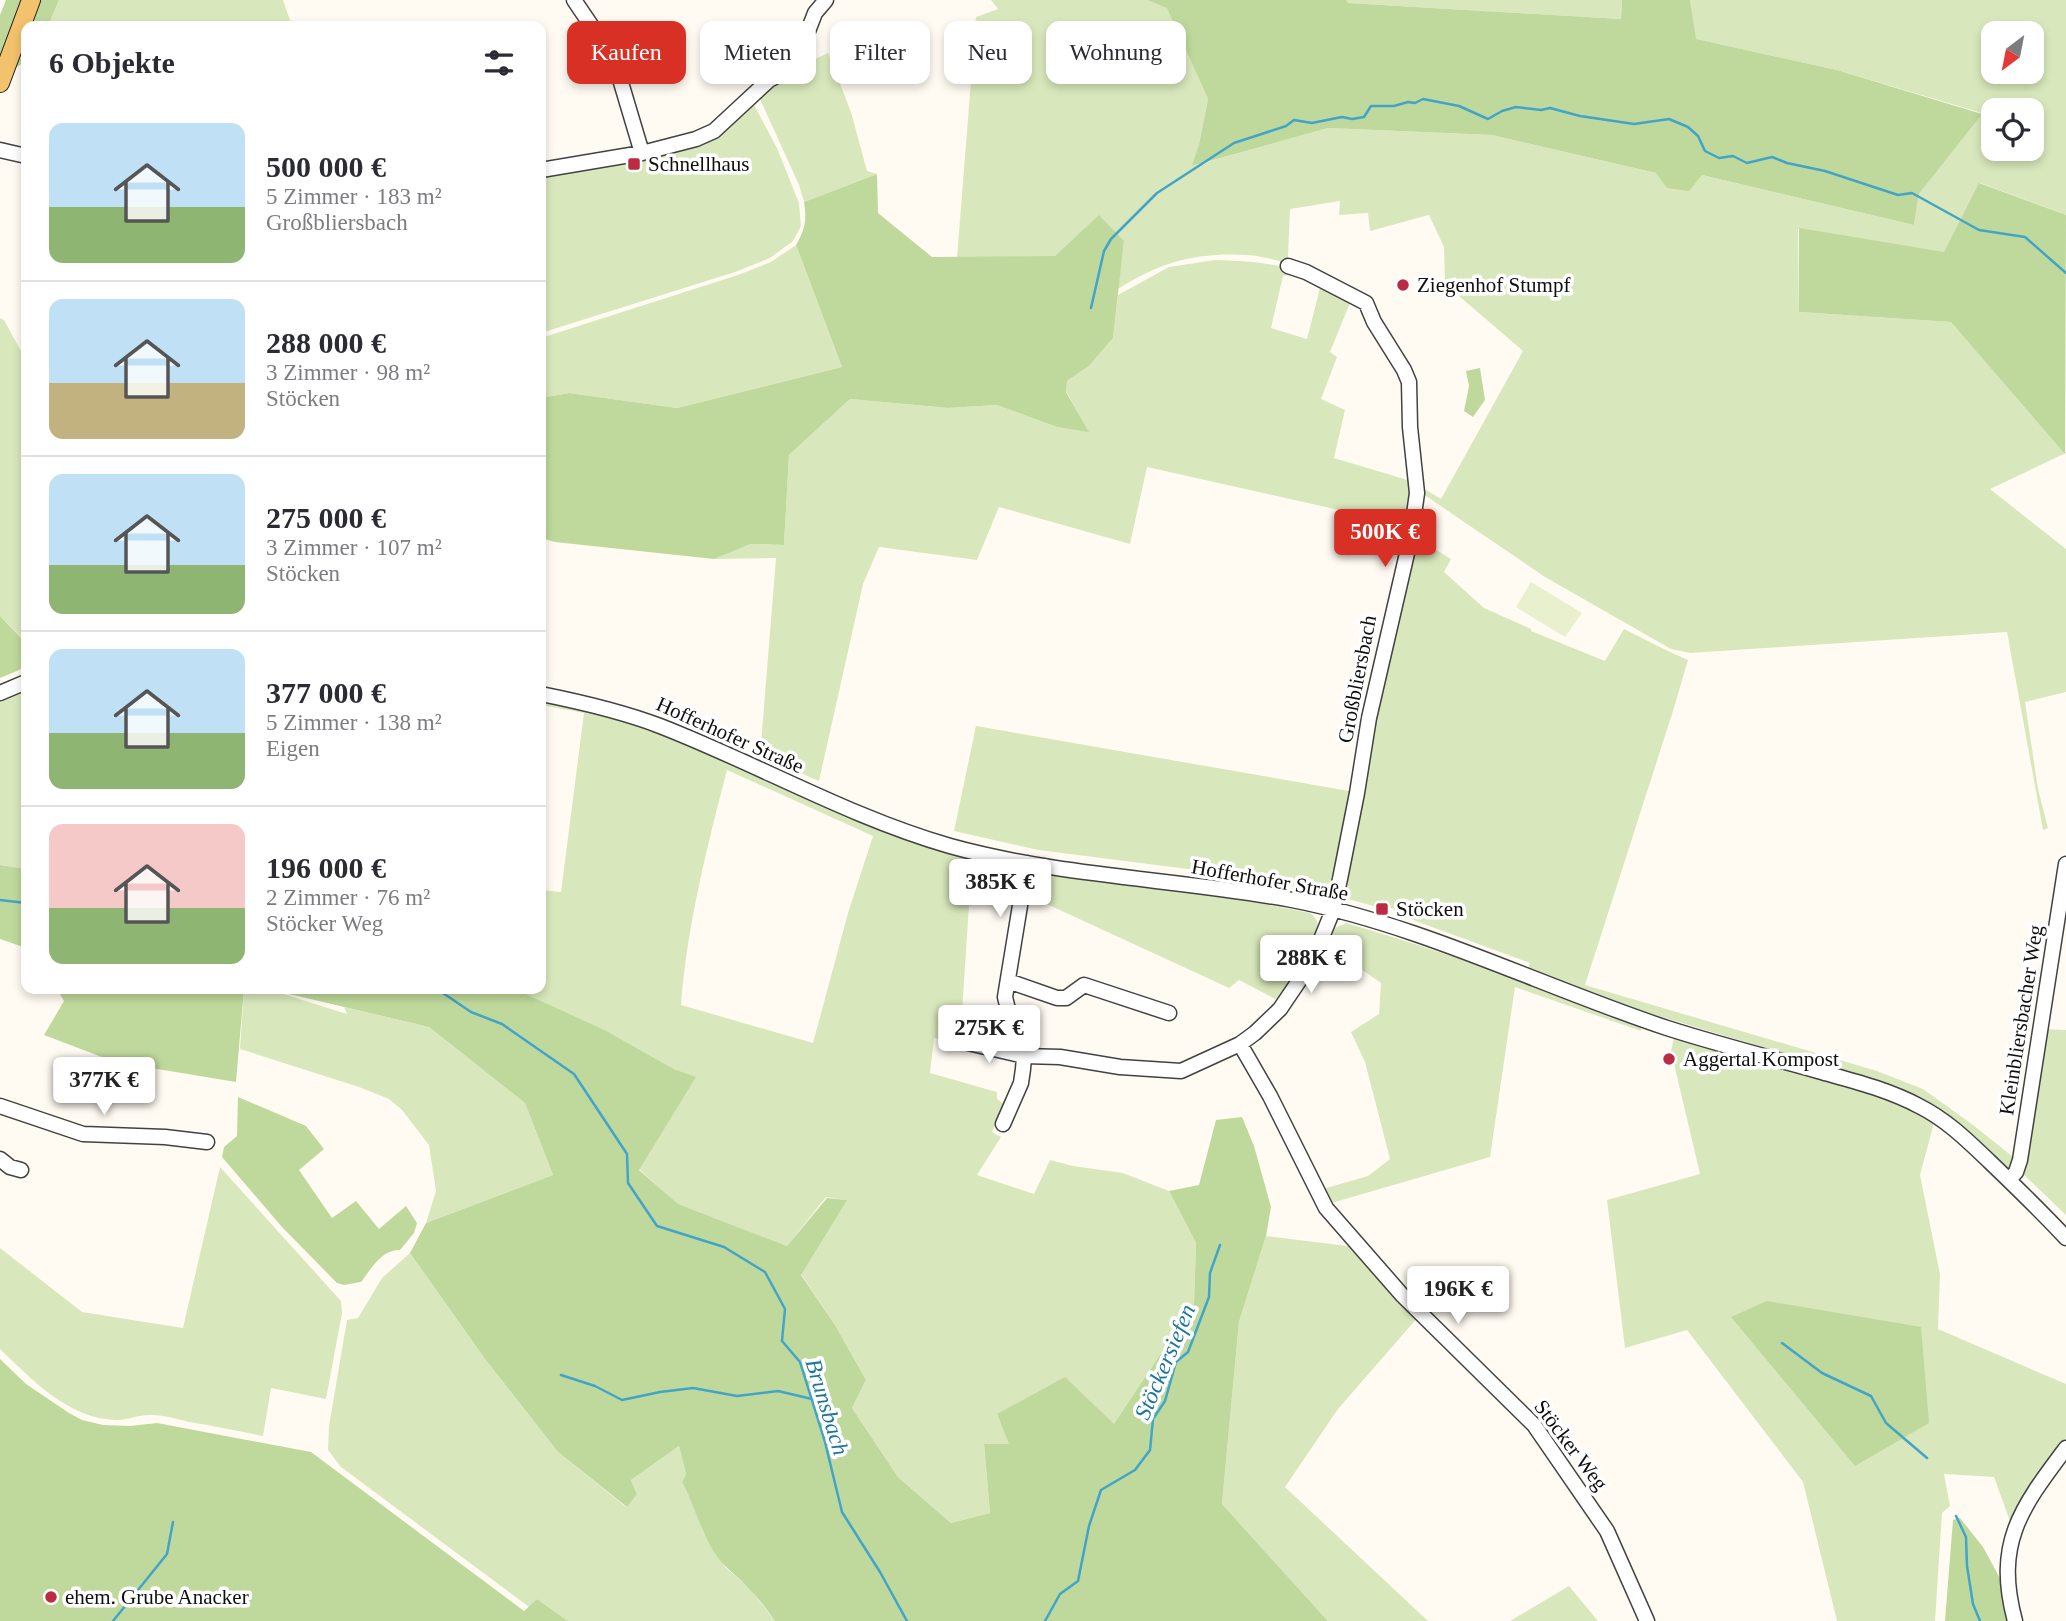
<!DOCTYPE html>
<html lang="de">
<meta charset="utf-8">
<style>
:root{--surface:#fff;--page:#f7f7f7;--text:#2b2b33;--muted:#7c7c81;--line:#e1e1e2;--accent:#d93025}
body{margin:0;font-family:Georgia,serif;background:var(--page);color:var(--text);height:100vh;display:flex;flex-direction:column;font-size:26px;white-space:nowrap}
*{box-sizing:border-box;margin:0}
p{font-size:23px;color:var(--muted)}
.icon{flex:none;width:38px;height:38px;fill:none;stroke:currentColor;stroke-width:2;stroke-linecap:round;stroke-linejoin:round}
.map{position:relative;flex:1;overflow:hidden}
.sheet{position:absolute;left:21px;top:21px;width:525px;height:973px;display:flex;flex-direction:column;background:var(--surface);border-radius:14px;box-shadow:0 4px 10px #0003}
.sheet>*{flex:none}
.banner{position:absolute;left:567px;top:21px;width:665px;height:63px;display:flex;gap:14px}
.needle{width:46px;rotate:212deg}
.fabs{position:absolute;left:1981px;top:21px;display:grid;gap:14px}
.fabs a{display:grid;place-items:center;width:63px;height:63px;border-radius:14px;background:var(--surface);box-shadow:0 4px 10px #0003;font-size:35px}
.price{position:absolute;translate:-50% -60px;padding:0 16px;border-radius:7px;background:#fff;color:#222;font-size:23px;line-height:46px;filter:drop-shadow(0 2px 4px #0008)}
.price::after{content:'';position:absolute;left:50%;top:42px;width:21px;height:16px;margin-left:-10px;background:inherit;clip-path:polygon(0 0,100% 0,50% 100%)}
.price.active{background:var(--accent);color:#fff}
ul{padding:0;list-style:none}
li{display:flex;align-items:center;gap:21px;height:175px;padding:0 28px}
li+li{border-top:2px solid var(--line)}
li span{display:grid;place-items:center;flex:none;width:196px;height:140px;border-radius:14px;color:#555}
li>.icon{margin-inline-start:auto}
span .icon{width:84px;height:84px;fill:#fffc;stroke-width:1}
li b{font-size:30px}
h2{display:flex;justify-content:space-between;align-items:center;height:84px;padding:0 28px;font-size:30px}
.tag{padding:0 24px;border-radius:14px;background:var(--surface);box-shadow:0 4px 10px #0003;font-size:24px;line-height:63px}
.tag.active{background:var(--accent);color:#fff}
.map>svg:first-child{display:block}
.green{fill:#d9e8bc;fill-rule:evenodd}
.forest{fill:#bfd99c}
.pitch{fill:#e8f0ce}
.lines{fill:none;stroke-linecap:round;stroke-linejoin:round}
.stream{stroke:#42a4c9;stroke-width:2.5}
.minor-casing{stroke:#424242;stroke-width:17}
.major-casing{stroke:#202020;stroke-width:20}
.minor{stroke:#fff;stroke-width:14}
.major{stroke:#f3c26d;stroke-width:18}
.poi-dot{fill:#bb2b44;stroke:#fff;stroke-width:2.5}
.labels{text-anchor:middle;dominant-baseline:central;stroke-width:7;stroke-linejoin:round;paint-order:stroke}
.poi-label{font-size:21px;fill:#0f0f0f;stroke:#fff;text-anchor:start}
.street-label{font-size:21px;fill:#0f0f0f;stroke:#fff}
.water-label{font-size:23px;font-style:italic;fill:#1c759e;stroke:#fff}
</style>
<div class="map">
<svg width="2066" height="1621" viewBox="0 0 2066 1621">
<rect width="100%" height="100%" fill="#fffbf2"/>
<path class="green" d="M59 0H283L292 26H48Z
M991 0H1147L1167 7 1208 99 1199 144 1193 166 1328 128 1492 135 1656 173 1702 175 1914 225 1919 194 1982 113 1837 70 1695 39 1690 0H2066V215L1980 183 1944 253 1798 229 1799 312 1951 322 2066 453 1990 489 2066 549V692L2025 702 2038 789 2048 828 2043 830 2007 632 1690 653 1671 649 1545 577 1423 494V488L1441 499 1523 351 1445 284 1444 247 1429 215 1370 231 1368 213 1339 215 1340 201 1290 209 1288 257 1284 262C1272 260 1259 255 1247 255 1197 252 1160 262 1118 289L1124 241 1055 256 957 258 976 17 998 9ZM1993 33H2032V72H1993ZM1993 110H2032V149H1993Z
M1346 0H1622L1621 19 1348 3Z
M828 53 851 112 867 171 877 174 804 202 799 185 759 97 762 93 798 67Z
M753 103 777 148 799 203 801 226 793 241 770 258 735 272 541 333V174L697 141Z
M796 245 842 367 677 408 569 393 541 398V338L738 275 771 262Z
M1215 260C1245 261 1274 262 1302 273L1283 276 1271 328 1307 339 1321 284 1348 298 1350 303 1330 352 1337 357 1321 399 1345 410 1334 458 1411 481 1406 525 1147 467 1130 544 999 507 977 560 879 547 863 584 819 781 760 756 776 558 714 559 747 544 784 545 789 455 850 399 948 408 997 405 1057 427 1088 431 1066 391 1067 381 1089 366 1113 338 1118 295 1169 267Z
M0 318 4 320 26 360V642L0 616Z
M1415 537 1451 559 1444 572 1484 608 1531 629V631L1605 661 1624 629 1670 652 1688 660 1673 711 1585 985 1877 1071 1923 1089 1973 1125 2017 1160 2010 1171 1968 1132 1929 1103 1876 1081 1625 1006 1527 971 1530 963 1394 913V909L1382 905 1377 907 1341 897 1393 619Z
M26 690V869L0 865V700Z
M541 699 586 707 656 730 1009 866C1018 874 1020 880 1018 893L971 875 960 1043 934 1038 930 1073 997 1092V1099L1004 1104 992 1132 1001 1137 977 1175 1034 1194 1050 1160 1073 1166 1123 1173 1169 1191 1196 1243 1194 1304 1114 1425 997 1414 1010 1445H984L990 1513 951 1523 898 1477 852 1408 866 1380 835 1325 801 1274 846 1200 826 1197 787 1246 677 1204 639 1169 695 1077 674 1069 605 1030 515 989H541V890L561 892 584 713 541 705ZM727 770 873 836 848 913 813 1043 681 1005C687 926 707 847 727 770Z
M976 726 1355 792 1336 880 1329 894 1235 875 1038 850 954 831Z
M1043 871 1190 889 1310 913C1315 917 1318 921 1318 927 1319 943 1287 985 1277 1000L1239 980 1229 988 1025 894C1027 882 1031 874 1043 871Z
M1346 923C1446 952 1543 988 1641 1024V1031L1515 987 1490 1157 1328 1204 1323 1189 1368 1176 1390 1159 1365 1062 1351 1032 1379 1014 1381 983 1328 946 1335 928Z
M244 989H267L347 1014 344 1007 429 1027 525 1103 553 1175 426 1223 436 1191 429 1145 402 1110 389 1099 359 1087 240 1049Z
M2043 1029 2066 1030V1215L2023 1174Z
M1674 1038 1887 1098 1934 1123 1920 1175 1940 1274 1938 1329 2066 1384V1438L2024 1493 2011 1524 1994 1477 1944 1474 1950 1506 1942 1513 1935 1621H1837L1803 1482 1687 1330 1625 1348 1607 1200 1700 1174 1671 1051Z
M220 1167 341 1301 342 1313 326 1399 271 1388 263 1436C238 1431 214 1426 189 1422 177 1419 165 1415 152 1415 141 1414 128 1420 116 1420 69 1419 31 1379 0 1349V1248L82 1312 183 1328Z
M1266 1236 1356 1247 1419 1316 1338 1409 1285 1487 1428 1621H1328L1222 1504 1239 1322Z
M410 1253 485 1359 558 1452 626 1507 637 1494 631 1480 679 1446 686 1474 682 1482 696 1510 703 1532 725 1567 751 1590 775 1621H568L537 1599 529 1607 341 1467 328 1450 329 1426 347 1320 358 1318 382 1278Z
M1569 1586 1598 1621H1510Z"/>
<path class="forest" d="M6 0H59L48 26H26V61L0 78V15Z
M1147 0H1346L1348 3 1621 19 1622 0H1690L1696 39 1837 70 1982 114 1919 194 1914 225 1702 175 1689 191 1667 188 1656 173 1492 135 1328 128 1192 166 1199 144 1208 99 1167 8Z
M877 174 878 213 932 257 1055 256 1099 215 1124 241 1113 338 1089 366 1067 381 1066 392 1089 432 1057 427 997 405 948 408 850 399 789 455 784 545 750 544 714 559 555 542 541 538V398L569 393 677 408 842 367 796 245C805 230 807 219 804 202Z
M1979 183 2066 215 2065 454 1951 322 1799 312V228L1944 252Z
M1480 368 1485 400 1473 417 1464 411 1469 386 1466 371Z
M0 616 26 643V667L0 678Z
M0 865 26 869V948L0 939Z
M57 989H244L236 1082 115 1062 44 1035 64 1001Z
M268 989H515L605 1030 674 1069 696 1077 639 1170 678 1204 787 1246 827 1198 847 1200 801 1275 835 1325 866 1380 852 1408 898 1477 951 1523 990 1513 984 1444H1009L997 1414 1065 1377 1114 1424 1194 1304 1196 1243 1169 1191 1199 1185 1216 1120 1242 1117 1254 1146 1271 1207 1266 1236 1239 1322 1222 1504 1328 1621H775C768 1611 760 1600 751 1591 739 1577 724 1568 714 1552 700 1530 694 1504 682 1482L686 1474 679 1446 631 1480 637 1494 627 1507 558 1452 485 1359 410 1253 426 1223 553 1175 525 1103 429 1027Z
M238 1097 306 1126 324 1149 299 1170 332 1218 356 1201 379 1229 406 1206 417 1223 414 1233 400 1250C382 1249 371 1269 361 1282L344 1285 337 1283 282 1227 222 1157 224 1147 237 1136Z
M1767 1301 1921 1327 1929 1423 1855 1466 1731 1317Z
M0 1359 26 1384 69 1413 82 1420 103 1425 130 1426 157 1423 311 1452 524 1611 537 1599 568 1621H0Z
M1960 1518 1983 1547 2002 1582 2011 1621H1945L1953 1520Z"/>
<path class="pitch" d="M1531 582 1582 613 1565 637 1516 607Z"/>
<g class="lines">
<path class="stream" d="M1091 308 1104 251 1111 239 1157 193 1234 143 1286 126 1294 120 1312 123 1342 117 1352 119 1364 117 1371 106H1394L1408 102 1415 103 1423 99 1459 106 1488 119 1502 111 1516 107 1541 110 1550 108 1580 116 1634 124 1669 119 1688 127 1698 136 1705 151 1719 158 1733 156 1747 163 1772 157 1787 163 1825 171 1898 195 1912 193 1979 230 2025 237 2066 273
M0 900 26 903
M437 989 471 1012 502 1024 574 1074 627 1154 628 1183 657 1226 724 1247 765 1272 785 1309 782 1341 800 1362 825 1442 842 1512 880 1572 907 1621
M1782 1343 1822 1373 1871 1396 1886 1423 1927 1458
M561 1375 595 1386 622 1400 660 1392 693 1388 737 1396 778 1391 812 1399
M1956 1516 1966 1537 1967 1566 1973 1604 1980 1621
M113 1621 167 1554 173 1522
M1045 1621 1060 1594 1078 1581 1089 1526 1101 1490 1135 1470 1150 1450 1153 1419 1165 1401 1176 1362 1188 1352 1209 1297 1210 1273 1220 1245"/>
<g class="minor-casing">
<path id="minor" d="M574 0 614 59 642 153
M0 150 26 156
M541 170 642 153 696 139 714 131 769 80 786 71 797 60 815 13 826 0
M0 693 26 682
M541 694C581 702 621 711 660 726 758 764 849 817 950 846 1062 877 1179 879 1292 900 1421 925 1543 987 1667 1028 1717 1044 1768 1057 1818 1071 1853 1081 1887 1089 1919 1106 1947 1120 1968 1141 1990 1162 2016 1187 2042 1212 2066 1238
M1008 981 1057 998H1066L1084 985 1169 1013
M964 1042 1024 1056 1060 1057 1120 1067 1181 1071 1240 1044 1255 1033 1280 1009 1305 972 1320 942 1333 910 1340 879 1357 793 1369 718 1411 536 1417 493 1410 427 1409 382 1404 370 1374 322 1366 303 1306 272 1288 266
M1240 1044 1270 1096 1326 1208 1402 1295 1534 1425 1607 1531 1647 1621
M0 1106 83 1134 165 1137 207 1142
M1003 1124 1021 1083 1023 1069 1024 1056 1014 1034 1005 997 1027 863
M0 1159 10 1167 21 1170
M2009 1180 2016 1172 2020 1160 2066 864
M2015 1621C1994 1543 2021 1508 2066 1448"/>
</g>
<g class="major-casing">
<path id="major" d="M0 83 31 0"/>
</g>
<use href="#minor" class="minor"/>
<use href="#major" class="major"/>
</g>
<g class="poi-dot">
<rect x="627" y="157" width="14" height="14" rx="3.5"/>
<circle cx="1403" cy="285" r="7"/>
<rect x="1375" y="902" width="14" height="14" rx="3.5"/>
<circle cx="1669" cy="1059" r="7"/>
<circle cx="51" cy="1597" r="7"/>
</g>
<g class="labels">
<g class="poi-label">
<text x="648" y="164">Schnellhaus</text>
<text x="1417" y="285">Ziegenhof Stumpf</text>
<text x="1396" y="909">Stöcken</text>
<text x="1683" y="1059">Aggertal Kompost</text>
<text x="65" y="1597">ehem. Grube Anacker</text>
</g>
<g class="street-label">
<text transform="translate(1357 679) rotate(-79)">Großbliersbach</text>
<text transform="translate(730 735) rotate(24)">Hofferhofer Straße</text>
<text transform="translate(1270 880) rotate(10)">Hofferhofer Straße</text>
<text transform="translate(2021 1020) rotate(-81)">Kleinbliersbacher Weg</text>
<text transform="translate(1571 1445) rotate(53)">Stöcker Weg</text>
</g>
<g class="water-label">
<text transform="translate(1165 1362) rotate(-67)">Stöckersiefen</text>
<text transform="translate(827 1407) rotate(73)">Brunsbach</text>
</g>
</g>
</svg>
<div class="fabs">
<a><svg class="needle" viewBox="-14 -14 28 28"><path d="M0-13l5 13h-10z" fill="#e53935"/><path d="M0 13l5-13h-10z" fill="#7c7c81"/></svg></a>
<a><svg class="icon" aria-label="locate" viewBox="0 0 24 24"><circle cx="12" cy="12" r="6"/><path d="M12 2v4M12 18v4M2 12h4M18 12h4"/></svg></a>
</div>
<b class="price active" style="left:1385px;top:569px">500K €</b>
<b class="price" style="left:1000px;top:919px">385K €</b>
<b class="price" style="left:1311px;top:995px">288K €</b>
<b class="price" style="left:989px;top:1065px">275K €</b>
<b class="price" style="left:104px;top:1117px">377K €</b>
<b class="price" style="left:1458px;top:1326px">196K €</b>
<div class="banner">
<a class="tag active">Kaufen</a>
<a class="tag">Mieten</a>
<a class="tag">Filter</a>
<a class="tag">Neu</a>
<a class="tag">Wohnung</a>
</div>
<section class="sheet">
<h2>6 Objekte<svg class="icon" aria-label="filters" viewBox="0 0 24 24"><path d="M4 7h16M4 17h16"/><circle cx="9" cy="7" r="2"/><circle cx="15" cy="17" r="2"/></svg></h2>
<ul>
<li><span style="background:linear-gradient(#bfe0f5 60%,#8fb573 0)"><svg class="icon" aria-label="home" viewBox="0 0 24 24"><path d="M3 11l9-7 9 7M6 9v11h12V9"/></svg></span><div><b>500 000 €</b><p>5 Zimmer · 183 m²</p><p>Großbliersbach</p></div></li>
<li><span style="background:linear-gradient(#bfe0f5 60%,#c2b280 0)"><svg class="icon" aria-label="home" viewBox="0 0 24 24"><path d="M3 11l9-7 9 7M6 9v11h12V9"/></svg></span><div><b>288 000 €</b><p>3 Zimmer · 98 m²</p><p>Stöcken</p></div></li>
<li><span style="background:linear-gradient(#bfe0f5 65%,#8fb573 0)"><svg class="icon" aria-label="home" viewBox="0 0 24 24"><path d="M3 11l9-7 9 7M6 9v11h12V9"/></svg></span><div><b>275 000 €</b><p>3 Zimmer · 107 m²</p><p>Stöcken</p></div></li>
<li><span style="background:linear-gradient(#bfe0f5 60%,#8fb573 0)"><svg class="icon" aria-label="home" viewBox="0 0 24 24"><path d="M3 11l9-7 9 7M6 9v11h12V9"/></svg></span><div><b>377 000 €</b><p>5 Zimmer · 138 m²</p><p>Eigen</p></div></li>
<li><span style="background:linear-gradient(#f6c9c9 60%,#8fb573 0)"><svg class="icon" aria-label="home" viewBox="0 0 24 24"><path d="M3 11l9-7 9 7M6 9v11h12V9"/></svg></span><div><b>196 000 €</b><p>2 Zimmer · 76 m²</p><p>Stöcker Weg</p></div></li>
</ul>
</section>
</div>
